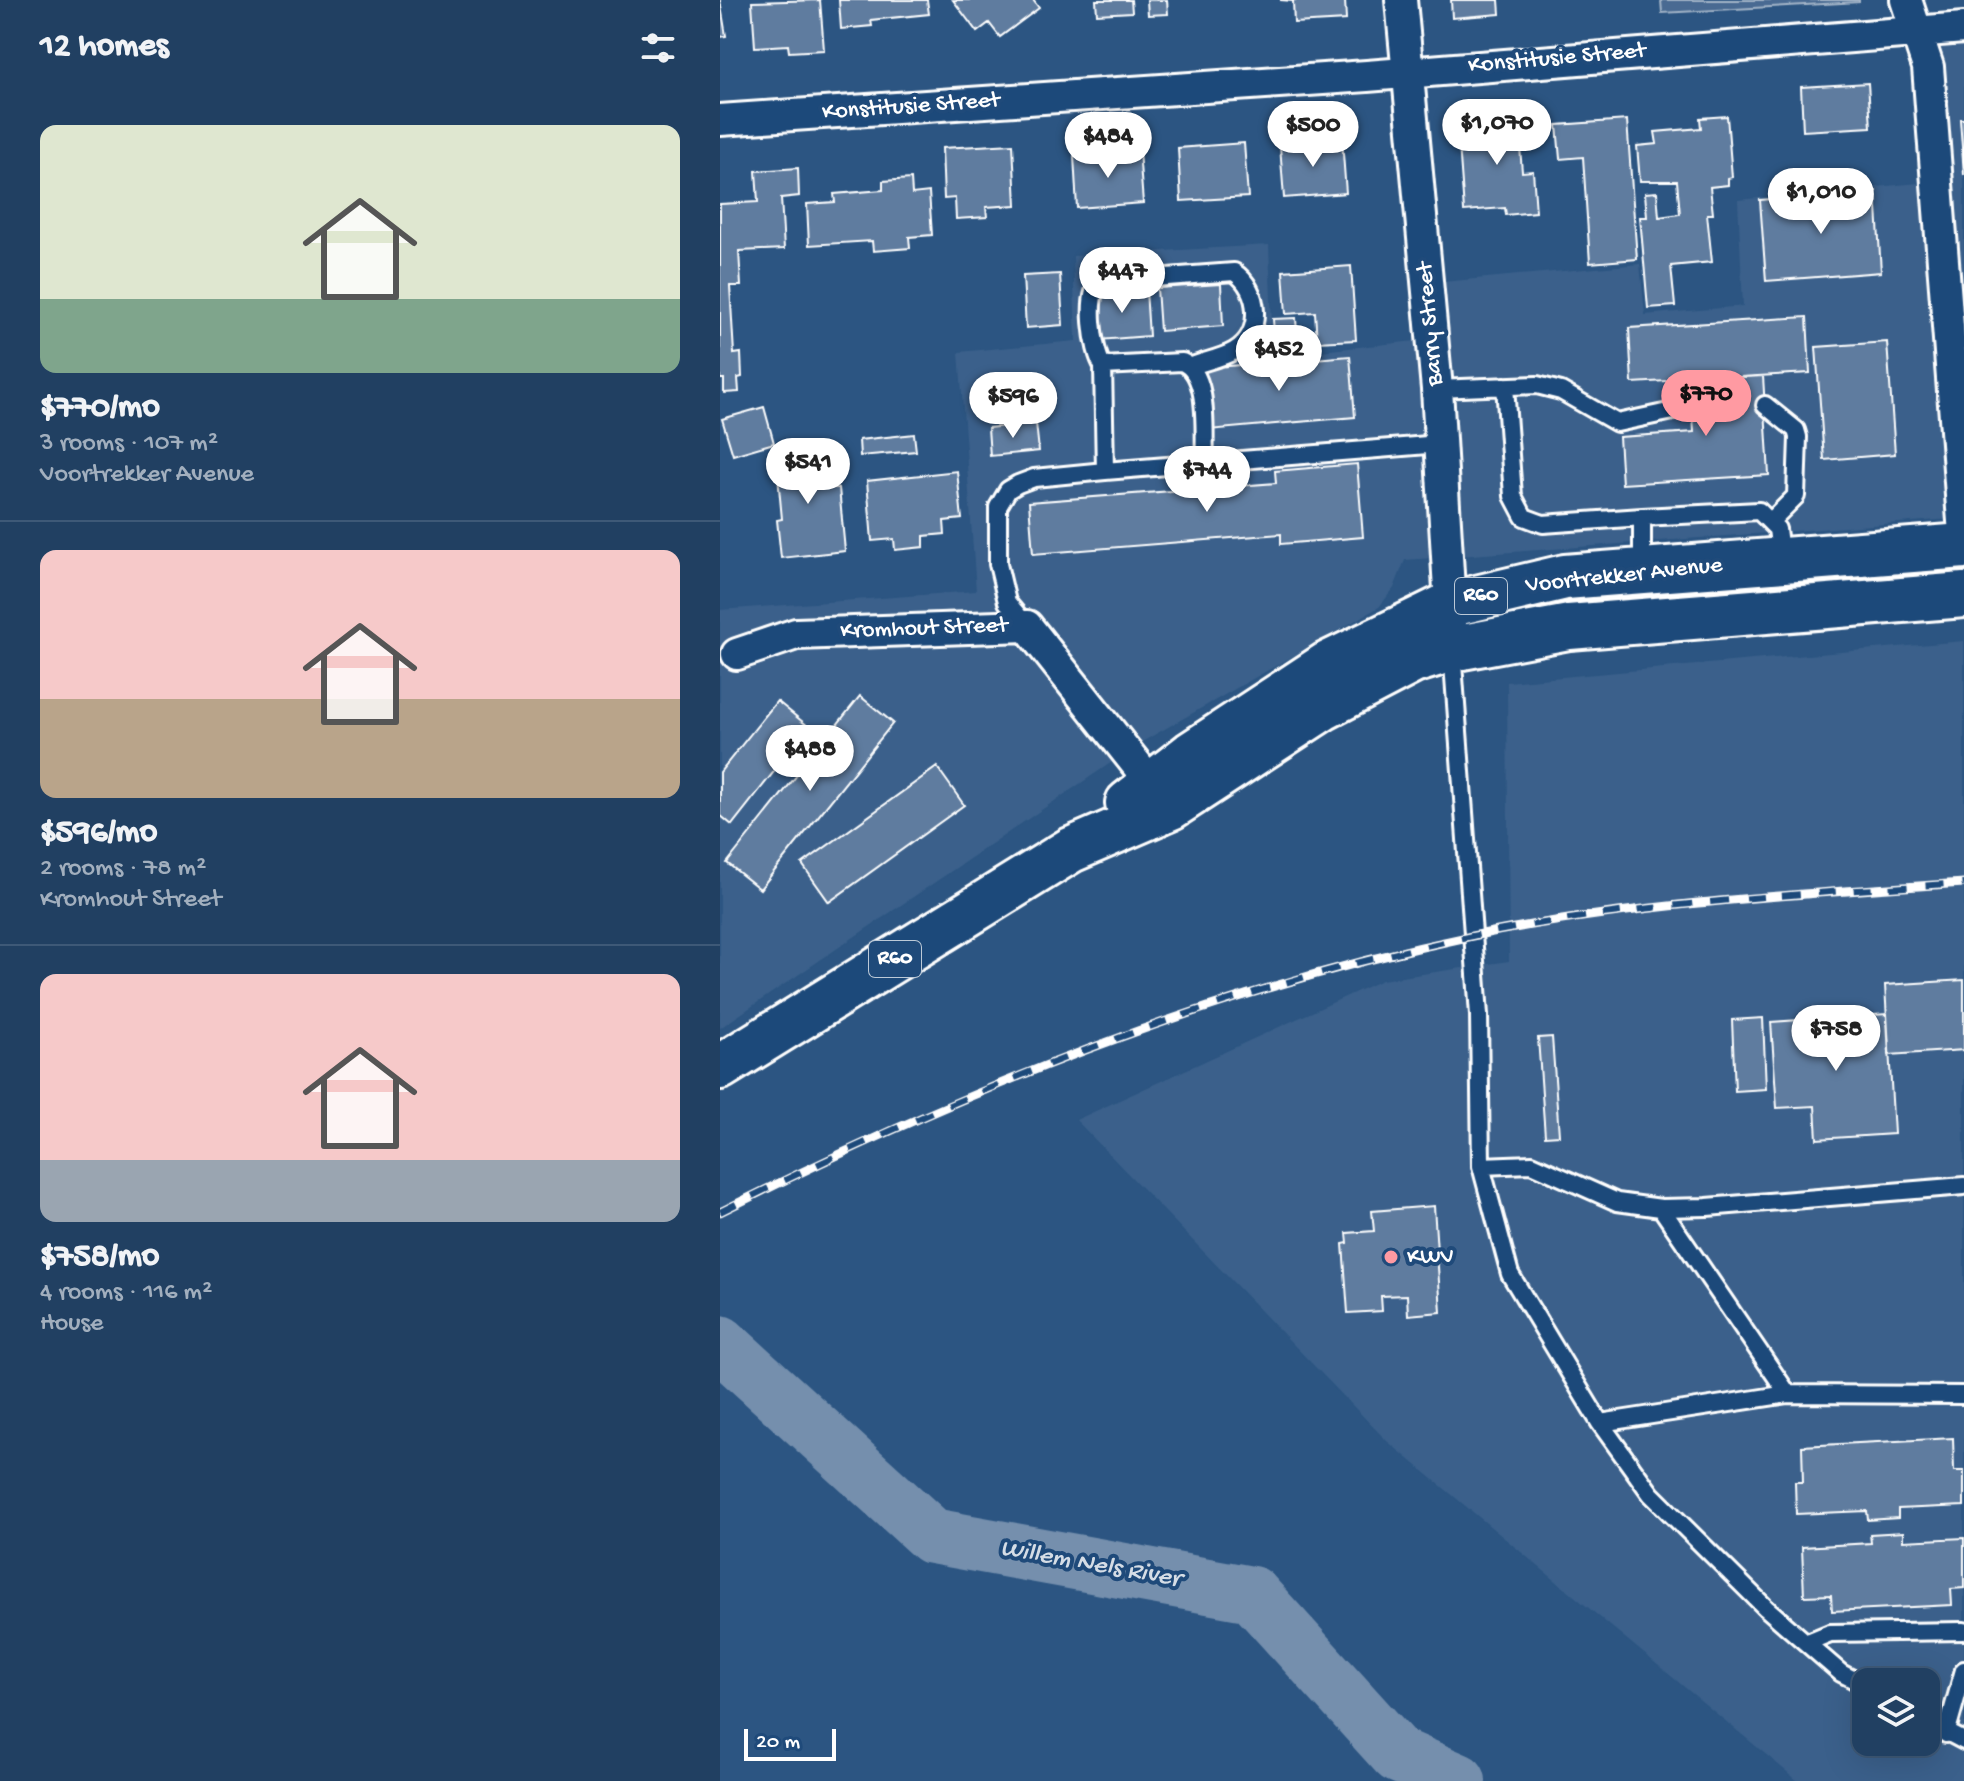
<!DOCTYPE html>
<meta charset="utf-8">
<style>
:root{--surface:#214062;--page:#294768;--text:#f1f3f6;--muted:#a2afbe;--line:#3e5977;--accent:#ff9aa2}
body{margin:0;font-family:"Gochi Hand",sans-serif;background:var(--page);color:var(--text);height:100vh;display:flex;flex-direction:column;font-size:30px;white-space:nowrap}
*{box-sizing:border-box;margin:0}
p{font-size:26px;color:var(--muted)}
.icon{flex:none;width:44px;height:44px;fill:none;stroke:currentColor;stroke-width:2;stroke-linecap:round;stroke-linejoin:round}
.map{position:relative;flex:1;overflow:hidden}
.panel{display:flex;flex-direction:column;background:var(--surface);width:720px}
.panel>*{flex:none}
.tools{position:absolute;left:1132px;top:1668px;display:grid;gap:16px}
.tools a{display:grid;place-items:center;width:88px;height:88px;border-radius:16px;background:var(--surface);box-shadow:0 8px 32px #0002,0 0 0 2px var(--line);font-size:40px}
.scale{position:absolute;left:24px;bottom:20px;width:92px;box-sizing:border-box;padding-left:8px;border:4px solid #fff;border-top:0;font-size:22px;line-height:28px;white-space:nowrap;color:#fff;-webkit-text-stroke:6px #1f4a7a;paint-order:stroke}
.price{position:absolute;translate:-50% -68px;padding:0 18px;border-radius:28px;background:#fff;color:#222;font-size:26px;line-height:52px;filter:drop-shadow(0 2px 4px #0008)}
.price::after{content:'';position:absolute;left:50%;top:48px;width:24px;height:18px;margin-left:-12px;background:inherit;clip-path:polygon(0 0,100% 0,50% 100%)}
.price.active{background:var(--accent);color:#111}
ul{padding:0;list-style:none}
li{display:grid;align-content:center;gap:16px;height:424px;padding:0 40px}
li+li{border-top:2px solid var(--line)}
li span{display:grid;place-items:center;height:248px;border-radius:16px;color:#555}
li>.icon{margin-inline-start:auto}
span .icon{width:144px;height:144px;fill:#fffc;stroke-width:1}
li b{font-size:34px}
h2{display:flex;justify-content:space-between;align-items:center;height:96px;padding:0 40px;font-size:34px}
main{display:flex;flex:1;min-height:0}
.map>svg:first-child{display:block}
.built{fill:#3b618b;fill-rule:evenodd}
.green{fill:#486b92;stroke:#a4b5c8;stroke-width:2}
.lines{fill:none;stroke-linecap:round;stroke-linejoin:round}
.river{stroke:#748fad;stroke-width:56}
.building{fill:#5e7c9f;stroke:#fff;stroke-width:2}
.lane-casing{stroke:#fff;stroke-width:22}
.street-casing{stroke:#fff;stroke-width:36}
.primary-casing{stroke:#fff;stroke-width:50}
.lane{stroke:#1f4a7a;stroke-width:16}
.street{stroke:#1f4a7a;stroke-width:30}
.primary{stroke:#1f4a7a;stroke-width:44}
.rail-casing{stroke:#fff;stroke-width:9}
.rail{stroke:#1f4a7a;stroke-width:6;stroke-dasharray:18;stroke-linecap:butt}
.poi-dot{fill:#ff9aa2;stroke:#1f4a7a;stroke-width:3}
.labels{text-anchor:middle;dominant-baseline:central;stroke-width:8;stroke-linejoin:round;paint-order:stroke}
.shield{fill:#1f4a7a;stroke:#bcc9d7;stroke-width:2}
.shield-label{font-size:22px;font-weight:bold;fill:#fff}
.street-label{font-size:24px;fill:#fff;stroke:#1f4a7a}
.poi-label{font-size:24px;fill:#fff;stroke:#1f4a7a;text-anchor:start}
.water-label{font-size:26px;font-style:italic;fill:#d5dde6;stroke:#1f4a7a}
</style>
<main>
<section class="panel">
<h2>12 homes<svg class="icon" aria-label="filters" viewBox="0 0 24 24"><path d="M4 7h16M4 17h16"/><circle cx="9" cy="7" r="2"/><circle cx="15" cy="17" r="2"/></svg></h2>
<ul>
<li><span style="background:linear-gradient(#dfe7d0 70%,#7fa58c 0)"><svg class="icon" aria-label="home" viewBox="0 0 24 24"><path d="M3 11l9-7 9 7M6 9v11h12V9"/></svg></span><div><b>$770/mo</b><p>3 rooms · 107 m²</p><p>Voortrekker Avenue</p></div></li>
<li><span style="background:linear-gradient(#f6c9c9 60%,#b9a48a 0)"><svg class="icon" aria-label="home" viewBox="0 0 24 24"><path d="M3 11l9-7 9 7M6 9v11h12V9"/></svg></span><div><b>$596/mo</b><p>2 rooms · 78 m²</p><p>Kromhout Street</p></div></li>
<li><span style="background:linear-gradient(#f6c9c9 75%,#9aa5b1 0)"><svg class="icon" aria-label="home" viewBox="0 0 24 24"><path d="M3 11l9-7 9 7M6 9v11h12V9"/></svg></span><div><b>$758/mo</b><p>4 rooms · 116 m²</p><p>House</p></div></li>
</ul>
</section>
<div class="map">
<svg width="1244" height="1781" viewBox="0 0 1244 1781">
<rect width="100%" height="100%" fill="#2c5582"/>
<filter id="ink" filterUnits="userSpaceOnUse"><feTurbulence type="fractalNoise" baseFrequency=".0125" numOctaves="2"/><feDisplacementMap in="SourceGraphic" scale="16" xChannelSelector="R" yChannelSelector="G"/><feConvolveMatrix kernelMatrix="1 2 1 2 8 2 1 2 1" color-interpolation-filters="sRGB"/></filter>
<g filter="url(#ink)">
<path class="built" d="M1244 41V518L685 560 674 588 659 607 420 743 0 1028V610L256 591 239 352 356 341 353 256 549 245 553 356 705 340 701 284 920 264 925 315 1023 306 1018 200 1210 182 1201 45Z
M1244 641V1781H1078L667 1441 356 1120 662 980 789 961 787 682ZM1146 1682H1206V1742H1146Z"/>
<path class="green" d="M941 0H1139V2L942 13Z"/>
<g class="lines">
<path class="river" d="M0 1343 212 1536 532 1594 678 1755 738 1781"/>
</g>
<path class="building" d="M0 0 6 36 0 37Z
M100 0 104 50 69 52 68 45 35 47 32 2Z
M119 0H207L209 14 151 20 152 26 121 29Z
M233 0H313L319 8 280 37 269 23 257 32Z
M376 0H411L412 12 377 14Z
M427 0H447L448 14 428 15Z
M560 0H625L626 20 574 23 573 1Z
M731 0H779L780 14 732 18Z
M1148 83 1151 127 1083 131 1081 87Z
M1007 116 1012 177 1008 178V185L990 187 993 214H987L992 262 951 266 955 306 928 308 920 217H927L925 193 937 192 939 217 960 214 957 181H920L917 146 937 144 935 132 981 128 980 118Z
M809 118 812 146 800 147 802 172 813 171 816 212 786 215 785 208 744 211 739 144 746 143 745 123Z
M1240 119H1244V175Z
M907 120 917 259 870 263 863 157 840 159 837 125Z
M622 140 626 193 564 198 560 146Z
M524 143 528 197 461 201 458 148Z
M293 144 296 205 266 207 267 217 236 219 235 198 224 199 222 148Z
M419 151 423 203 357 208 354 156Z
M78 168 79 196 61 198 64 249 19 251 21 286H10L14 354 21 353 22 377 18 378 19 392 4 393V379H0V204L38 202 36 171Z
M191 179 192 194 209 192 212 235 189 237 190 248 153 251 152 241 89 245 87 204 115 202 114 194 163 190V181Z
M1156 191 1161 272 1046 281 1040 200Z
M631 266 636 340 597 342 595 312 566 314 563 271Z
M340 274 343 325 306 328 303 276Z
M501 284 503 326 440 331 437 288Z
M426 290 429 336 379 340 376 294Z
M1087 317 1090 373 912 383 909 328Z
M576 318 578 348 555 349 553 319Z
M1167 342 1175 454 1104 460 1096 347Z
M630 356 635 417 489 430 484 368Z
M1043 376 1049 475 902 484 899 437 974 432 971 380Z
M44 407 54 443 13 455 2 419Z
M316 423 319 451 270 456 268 428Z
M194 434 196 451 140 456 139 440Z
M106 450 110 488H119L125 551 61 558 57 520 62 519 56 455Z
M637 464 643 537 561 544V534L313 554 309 502 556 483 555 471Z
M237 471 242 519 224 521 225 534 204 536V547L175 550 174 539 152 541 147 481Z
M140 696 173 723 40 889 7 863Z
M57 701 89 727 12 825 0 815V772Z
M217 767 244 805 109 902 82 864Z
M1244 980V1050L1169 1055 1165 985Z
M1167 1014 1174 1134 1097 1139 1095 1106 1057 1108 1051 1022Z
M1043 1018 1046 1089 1015 1091 1012 1020Z
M832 1037 839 1135 825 1136 818 1038Z
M714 1206 721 1312 688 1315 687 1295 661 1296 662 1311 628 1313 623 1244 628 1243 627 1233 654 1231 652 1211Z
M1233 1438 1234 1471H1244V1506L1178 1509V1518L1148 1520 1147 1511 1076 1514 1075 1482H1083L1082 1446Z
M1183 1532V1541L1244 1538V1588L1231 1589 1232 1605 1112 1611 1111 1595 1084 1596 1082 1547 1151 1543 1150 1534Z"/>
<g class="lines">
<g class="lane-casing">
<path id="lane" d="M383 366C373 351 365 294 380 282L514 272C540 289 544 334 514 351 502 358 485 361 472 366
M785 386 793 496 804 517 823 524 922 517
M717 389 817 385 841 391 897 423 972 407
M1045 405 1076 430 1078 437 1076 496 1052 520
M385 471 383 366 462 362C491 374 483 434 485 462
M922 569V517L1039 511 1057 529 1061 560
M307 626 287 602 278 564V507L288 490 298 484 314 478 385 471 720 444
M732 650 759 1015 761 1166 790 1274 880 1423 931 1494 1046 1608 1121 1673 1146 1686
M761 1166 812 1164 897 1202 941 1208 987 1207 1244 1186
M941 1208 1068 1394
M880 1423 1068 1394 1244 1395
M1088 1642 1110 1633 1244 1631
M1206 1721 1244 1741
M1226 1734 1244 1670"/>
</g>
<g class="street-casing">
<path id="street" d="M681 0 717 389 731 623
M1186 0 1208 67 1244 534
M0 120 647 76 1244 28
M17 654 76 634 307 626 444 799"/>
</g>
<g class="primary-casing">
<path id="primary" d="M408 803 471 754 608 664 731 604 845 577 1244 546
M0 1067 351 850 451 807 603 708 693 661 732 649 849 627 1244 595"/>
</g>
<use href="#lane" class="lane"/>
<use href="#street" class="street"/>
<use href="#primary" class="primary"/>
<g class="rail-casing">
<path id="rail" d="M0 1212C238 1093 490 990 752 936 914 903 1079 894 1244 883"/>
</g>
<use href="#rail" class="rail"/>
</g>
</g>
<circle class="poi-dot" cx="671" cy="1257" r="8"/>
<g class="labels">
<g class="shield">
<rect x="735" y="578" width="52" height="36" rx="6"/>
<rect x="149" y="941" width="52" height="36" rx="6"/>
</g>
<g class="shield-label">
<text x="761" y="596">R60</text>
<text x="175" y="959">R60</text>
</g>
<g class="street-label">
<text transform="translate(837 59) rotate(-5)">Konstitusie Street</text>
<text transform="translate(191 107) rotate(-4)">Konstitusie Street</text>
<text transform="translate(711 324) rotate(-95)">Barry Street</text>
<text transform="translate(904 576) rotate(-6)">Voortrekker Avenue</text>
<text transform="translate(204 629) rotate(-2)">Kromhout Street</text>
</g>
<g class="poi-label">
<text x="687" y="1257">KWV</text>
</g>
<g class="water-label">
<text transform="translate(370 1565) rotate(10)">Willem Nels River</text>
</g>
</g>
</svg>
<div class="tools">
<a><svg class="icon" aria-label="layers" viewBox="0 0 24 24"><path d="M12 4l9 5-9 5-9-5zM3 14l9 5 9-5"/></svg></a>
</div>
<div class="scale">20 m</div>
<b class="price" style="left:777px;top:167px">$1,070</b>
<b class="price" style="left:593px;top:169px">$500</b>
<b class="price" style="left:388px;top:180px">$484</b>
<b class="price" style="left:1101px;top:236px">$1,010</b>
<b class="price" style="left:402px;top:315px">$447</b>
<b class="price" style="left:559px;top:393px">$452</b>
<b class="price active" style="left:986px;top:438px">$770</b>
<b class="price" style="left:293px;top:440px">$596</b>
<b class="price" style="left:88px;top:506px">$541</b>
<b class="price" style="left:487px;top:514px">$744</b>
<b class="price" style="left:90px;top:793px">$488</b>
<b class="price" style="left:1116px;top:1073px">$758</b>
</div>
</main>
